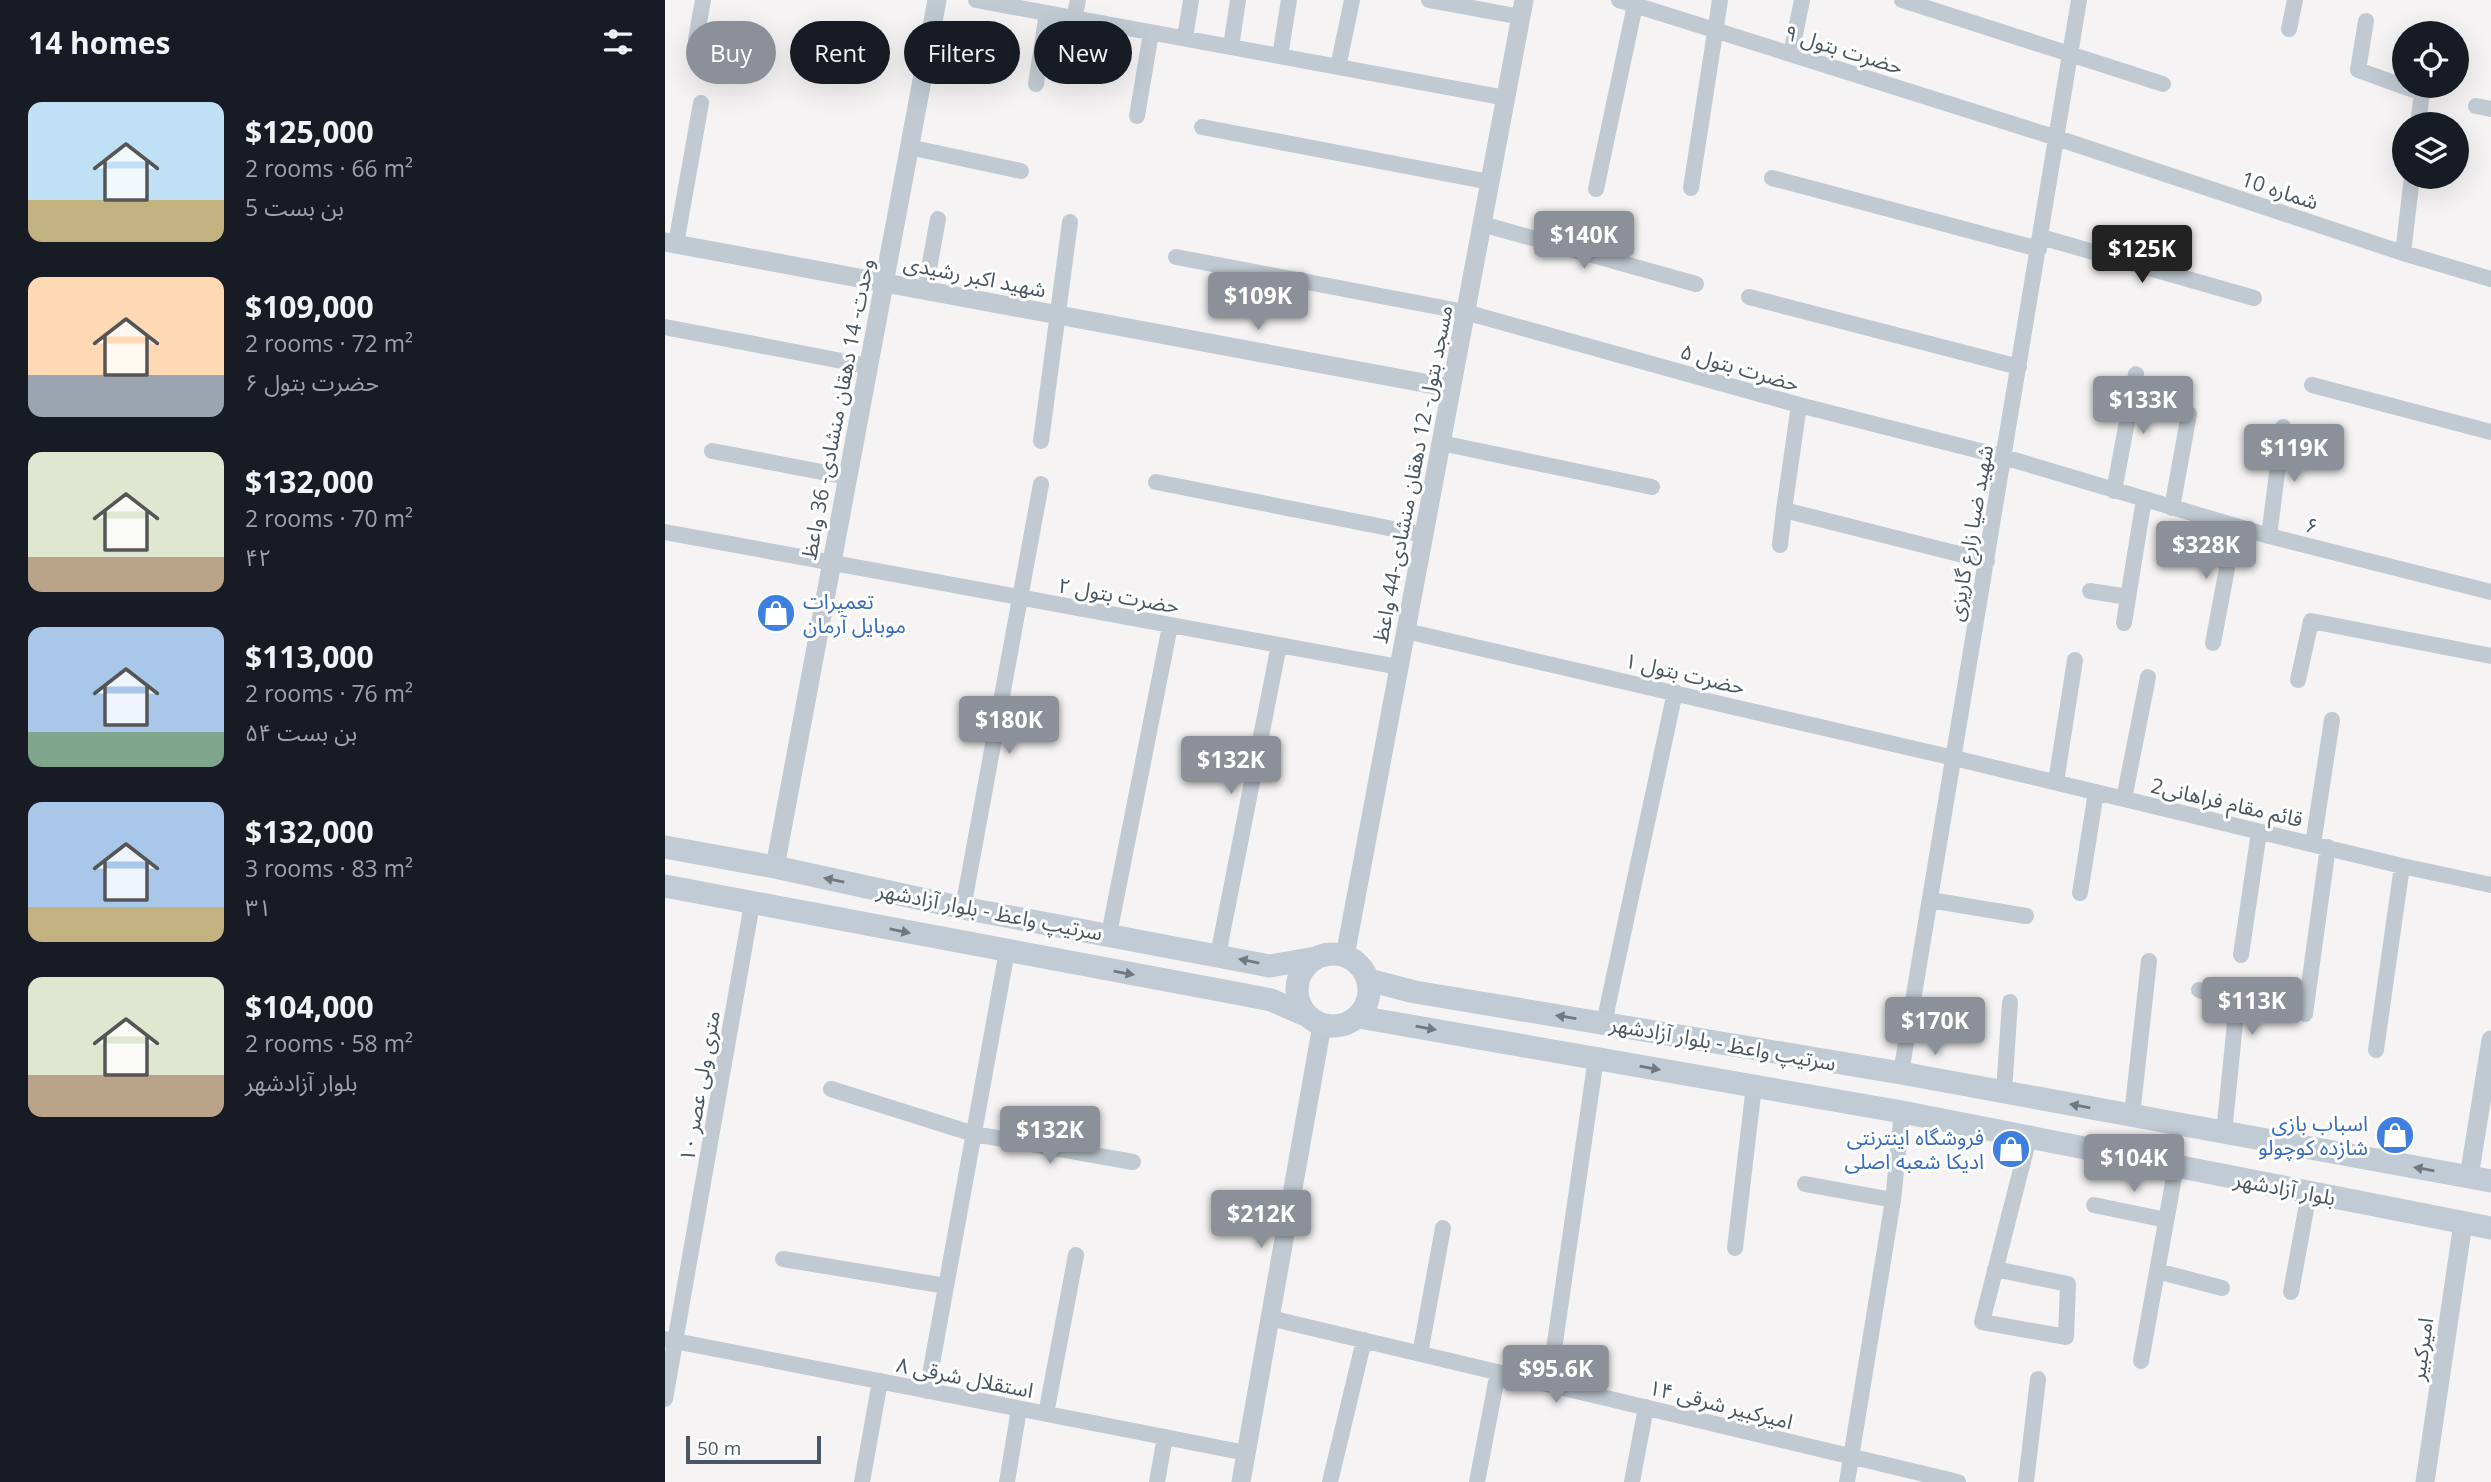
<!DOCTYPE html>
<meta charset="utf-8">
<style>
:root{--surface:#171b24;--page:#20242c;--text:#f1f3f6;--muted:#9ea1a6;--accent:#8c9099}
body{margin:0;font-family:"Open Sans","Noto Sans Arabic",sans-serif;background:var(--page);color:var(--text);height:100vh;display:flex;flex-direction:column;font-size:26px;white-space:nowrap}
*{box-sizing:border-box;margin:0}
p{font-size:23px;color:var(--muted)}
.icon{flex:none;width:38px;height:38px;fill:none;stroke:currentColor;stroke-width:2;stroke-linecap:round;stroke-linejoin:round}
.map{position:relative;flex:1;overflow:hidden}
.drawer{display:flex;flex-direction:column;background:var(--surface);width:665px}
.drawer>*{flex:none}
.banner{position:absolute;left:21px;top:21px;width:665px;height:63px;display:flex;gap:14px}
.tools{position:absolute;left:1727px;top:21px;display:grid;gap:14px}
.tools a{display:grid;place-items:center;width:77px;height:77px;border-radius:50%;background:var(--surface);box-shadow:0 7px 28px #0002;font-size:35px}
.scale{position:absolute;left:21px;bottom:18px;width:135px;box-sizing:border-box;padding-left:7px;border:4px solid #4a5661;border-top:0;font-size:19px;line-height:24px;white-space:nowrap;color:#4a5661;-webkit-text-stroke:5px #fff;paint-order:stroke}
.price{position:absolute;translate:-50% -60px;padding:0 16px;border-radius:7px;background:var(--accent);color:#fff;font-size:23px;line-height:46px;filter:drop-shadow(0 2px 4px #0008)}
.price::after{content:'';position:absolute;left:50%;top:42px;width:21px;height:16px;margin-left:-10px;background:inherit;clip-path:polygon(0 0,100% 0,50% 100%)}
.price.on{background:#222;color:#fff}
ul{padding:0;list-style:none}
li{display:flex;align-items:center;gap:21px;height:175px;padding:0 28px}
li span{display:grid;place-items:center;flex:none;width:196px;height:140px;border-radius:14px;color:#555}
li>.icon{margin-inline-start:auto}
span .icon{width:84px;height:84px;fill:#fffc;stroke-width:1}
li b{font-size:30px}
h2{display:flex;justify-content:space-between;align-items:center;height:84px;padding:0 28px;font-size:30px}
.pill{padding:0 24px;border-radius:32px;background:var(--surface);box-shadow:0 7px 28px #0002;font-size:24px;line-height:63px}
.pill.on{background:var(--accent);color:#fff}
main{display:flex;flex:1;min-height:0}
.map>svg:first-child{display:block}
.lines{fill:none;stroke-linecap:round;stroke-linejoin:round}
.minor{stroke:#c1cad2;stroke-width:16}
.tertiary{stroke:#c1cad2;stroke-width:19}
.secondary{stroke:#c1cbd6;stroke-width:23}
.oneway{fill:#6e7984}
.labels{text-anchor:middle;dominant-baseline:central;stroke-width:6;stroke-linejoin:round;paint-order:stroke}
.street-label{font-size:21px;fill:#4a5661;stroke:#fff}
.shop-label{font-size:21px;fill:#366cbe;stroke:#fff;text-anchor:end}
</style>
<main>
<section class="drawer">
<h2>14 homes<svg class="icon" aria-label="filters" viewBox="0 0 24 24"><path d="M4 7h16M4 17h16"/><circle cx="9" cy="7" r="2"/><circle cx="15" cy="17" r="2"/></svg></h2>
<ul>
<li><span style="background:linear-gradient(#bfe0f5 70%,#c2b280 0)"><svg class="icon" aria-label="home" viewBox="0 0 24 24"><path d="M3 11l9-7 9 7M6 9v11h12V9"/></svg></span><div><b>$125,000</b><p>2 rooms · 66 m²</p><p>بن بست 5</p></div></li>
<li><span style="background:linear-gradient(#ffd9b3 70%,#9aa5b1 0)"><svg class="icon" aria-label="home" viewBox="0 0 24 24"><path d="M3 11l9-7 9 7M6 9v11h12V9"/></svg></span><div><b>$109,000</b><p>2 rooms · 72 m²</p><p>حضرت بتول ۶</p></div></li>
<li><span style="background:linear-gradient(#dfe7d0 75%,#b9a48a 0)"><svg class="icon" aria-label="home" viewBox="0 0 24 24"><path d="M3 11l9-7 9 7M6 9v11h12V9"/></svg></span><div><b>$132,000</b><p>2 rooms · 70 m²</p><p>۴۲</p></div></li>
<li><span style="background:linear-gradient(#a9c7e8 75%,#7fa58c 0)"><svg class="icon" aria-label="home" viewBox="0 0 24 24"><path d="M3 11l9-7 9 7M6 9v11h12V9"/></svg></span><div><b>$113,000</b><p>2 rooms · 76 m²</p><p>بن بست ۵۴</p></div></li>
<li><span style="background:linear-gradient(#a9c7e8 75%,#c2b280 0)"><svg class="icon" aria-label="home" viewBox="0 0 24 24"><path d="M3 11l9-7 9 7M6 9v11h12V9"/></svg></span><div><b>$132,000</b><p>3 rooms · 83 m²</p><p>۳۱</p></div></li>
<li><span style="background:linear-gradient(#dfe7d0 70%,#b9a48a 0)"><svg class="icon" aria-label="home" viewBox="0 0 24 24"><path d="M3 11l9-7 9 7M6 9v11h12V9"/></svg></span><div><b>$104,000</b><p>2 rooms · 58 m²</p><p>بلوار آزادشهر</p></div></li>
</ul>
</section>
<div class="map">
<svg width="1826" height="1482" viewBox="0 0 1826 1482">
<rect width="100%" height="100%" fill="#f5f3f3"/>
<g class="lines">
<path class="minor" d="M311 0 841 98
M764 0 856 17
M954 0 1392 138 1738 253 1826 279
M1237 0 1498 84
M409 18 413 0
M1701 21 1693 70 1757 93 1753 124
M1624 29 1630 0
M520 38 526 0
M31 39 38 0
M566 47 573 0
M1126 54 1137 0
M615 56 624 0
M673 67 687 0
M371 84 382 13
M1811 106 1826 109
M472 116 486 33
M537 127 825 182
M244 147 356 171
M1107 178 1374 249
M1026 188 1055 0
M931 189 970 5
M817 224 1031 284
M1376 237 1589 298
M11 244 36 103
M1738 253 1747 177
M511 257 800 312 1134 405 1339 457 1604 536 1826 592
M260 290 273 219
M1084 297 1354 367
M0 327 203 366
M1647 385 1826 432
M1134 405 1119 510 1322 561
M376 441 405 222
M776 443 987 487
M47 451 183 477
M491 482 759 535
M1449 491 1471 374
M1507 508 1524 414
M0 532 734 667
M1604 536 1618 427
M1115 545 1119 510
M1425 591 1463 597
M1459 623 1479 499
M741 631 1289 758 1737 866 1826 885
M1548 643 1570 526
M1633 680 1646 621 1826 656
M1391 782 1410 660
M1459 799 1483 677
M1648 844 1667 720
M1415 893 1431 792
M1265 900 1361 916
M298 908 376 484
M444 934 505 626
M553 955 614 645
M1576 955 1594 832
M1534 990 1572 1003 1559 1133
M1640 1014 1663 847
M939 1023 1010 692
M1711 1050 1737 866
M1236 1073 1414 0
M166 1089 309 1134 468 1162
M1339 1092 1345 1002
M1467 1115 1484 961
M1140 1184 1228 1200
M1429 1205 1501 1220
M1070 1248 1089 1086
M118 1259 281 1286
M1330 1269 1403 1284 1401 1337 1317 1322 1364 1138
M1492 1271 1557 1288
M1626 1292 1644 1193
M605 1318 1293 1482
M0 1339 581 1453
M755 1354 778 1228
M1476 1361 1511 1166
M884 1384 931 1058
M262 1391 342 951
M0 1399 87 904
M381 1414 411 1255
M197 1482 215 1381
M342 1482 354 1409
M492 1482 500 1437
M665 1482 699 1340
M812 1482 833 1372
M967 1482 981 1407
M1182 1482 1228 1200 1237 1112
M1361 1482 1373 1379"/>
<path class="tertiary" d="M0 242 786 388
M110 867 272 0
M680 956 859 0
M1804 1177 1826 1040
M576 1482 657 1025
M1760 1482 1798 1223"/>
<path class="secondary" d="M0 847 110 867 298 908 605 966 651 958
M0 886 586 996 606 1000 643 1016
M632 990a36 36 0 1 1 72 0a36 36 0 1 1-72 0Z
M703 980 750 992 1236 1073 1826 1181
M694 1017 1237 1112 1826 1228"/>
</g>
<defs><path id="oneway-solid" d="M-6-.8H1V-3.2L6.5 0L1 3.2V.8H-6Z" transform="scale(1.75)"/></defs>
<g class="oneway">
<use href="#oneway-solid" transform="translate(169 880) rotate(-168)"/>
<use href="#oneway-solid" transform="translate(235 931) rotate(11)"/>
<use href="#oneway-solid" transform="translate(584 961) rotate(-168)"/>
<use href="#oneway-solid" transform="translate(459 973) rotate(10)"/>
<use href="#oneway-solid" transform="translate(901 1017) rotate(-171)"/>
<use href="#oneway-solid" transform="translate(761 1028) rotate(10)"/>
<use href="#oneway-solid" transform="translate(985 1068) rotate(10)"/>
<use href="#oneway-solid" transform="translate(1415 1106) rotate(-170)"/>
<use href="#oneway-solid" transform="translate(1759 1169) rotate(-170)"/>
</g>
<defs>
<g id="shop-disc" transform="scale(2.0125)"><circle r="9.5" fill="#3f7fe0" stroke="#fff"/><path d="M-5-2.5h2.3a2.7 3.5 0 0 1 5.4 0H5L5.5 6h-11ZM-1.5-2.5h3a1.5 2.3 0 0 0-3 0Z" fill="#fff"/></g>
</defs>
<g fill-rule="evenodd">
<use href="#shop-disc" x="111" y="613"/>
<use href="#shop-disc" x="1730" y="1135"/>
<use href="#shop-disc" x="1346" y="1149"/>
</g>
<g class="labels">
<g class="street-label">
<text transform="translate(1179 49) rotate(17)">حضرت بتول ۹</text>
<text transform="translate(1615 190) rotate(18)">شماره 10</text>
<text transform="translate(310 276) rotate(11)">شهید اکبر رشیدی</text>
<text transform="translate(1075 367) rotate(16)">حضرت بتول ۵</text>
<text transform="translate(172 409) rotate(-79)">وحدت- 14 دهقان منشادی- 36 واعظ</text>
<text transform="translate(747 474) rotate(-79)">مسجد بتول- 12 دهقان منشادی-44 واعظ</text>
<text transform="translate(1647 525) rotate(14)">۶</text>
<text transform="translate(1305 533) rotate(-80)">شهید ضیا زارع گاریزی</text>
<text transform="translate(454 595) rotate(10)">حضرت بتول ۲</text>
<text transform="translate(1020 673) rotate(13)">حضرت بتول ۱</text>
<text transform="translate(1562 802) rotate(13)">2قائم مقام فراهانی</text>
<text transform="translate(325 911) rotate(11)">سرتیپ واعظ - بلوار آزادشهر</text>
<text transform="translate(1058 1043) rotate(10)">سرتیپ واعظ - بلوار آزادشهر</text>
<text transform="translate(34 1086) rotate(-80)">۱۰ متری ولی عصر</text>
<text transform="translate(1620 1188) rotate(11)">بلوار آزادشهر</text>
<text transform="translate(1756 1349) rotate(-82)">امیرکبیر</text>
<text transform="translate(300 1377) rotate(11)">استقلال شرقی ۸</text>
<text transform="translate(1056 1404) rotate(14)">۱۴ امیرکبیر شرقی</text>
</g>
<g class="shop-label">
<text x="138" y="601" text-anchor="start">تعمیرات<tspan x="138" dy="24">موبایل آرمان</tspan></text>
<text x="1703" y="1123">اسباب بازی<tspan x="1703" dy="24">شازده کوچولو</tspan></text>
<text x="1319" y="1137">فروشگاه اینترنتی<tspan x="1319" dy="24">ادیکا شعبه اصلی</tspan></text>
</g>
</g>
</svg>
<div class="tools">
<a><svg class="icon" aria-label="locate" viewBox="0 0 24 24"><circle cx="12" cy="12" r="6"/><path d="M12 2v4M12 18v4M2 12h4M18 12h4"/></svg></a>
<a><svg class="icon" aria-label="layers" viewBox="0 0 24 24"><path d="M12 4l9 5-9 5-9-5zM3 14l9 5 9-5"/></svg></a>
</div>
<div class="scale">50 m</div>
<b class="price" style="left:919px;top:271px">$140K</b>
<b class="price on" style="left:1477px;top:285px">$125K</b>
<b class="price" style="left:593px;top:332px">$109K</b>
<b class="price" style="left:1478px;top:436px">$133K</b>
<b class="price" style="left:1629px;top:484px">$119K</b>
<b class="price" style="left:1541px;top:581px">$328K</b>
<b class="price" style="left:344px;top:756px">$180K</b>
<b class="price" style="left:566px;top:796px">$132K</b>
<b class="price" style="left:1587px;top:1037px">$113K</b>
<b class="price" style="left:1270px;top:1057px">$170K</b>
<b class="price" style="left:385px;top:1166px">$132K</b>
<b class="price" style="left:1469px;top:1194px">$104K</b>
<b class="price" style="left:596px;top:1250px">$212K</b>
<b class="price" style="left:891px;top:1405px">$95.6K</b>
<div class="banner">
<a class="pill on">Buy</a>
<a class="pill">Rent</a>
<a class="pill">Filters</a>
<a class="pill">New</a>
</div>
</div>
</main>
